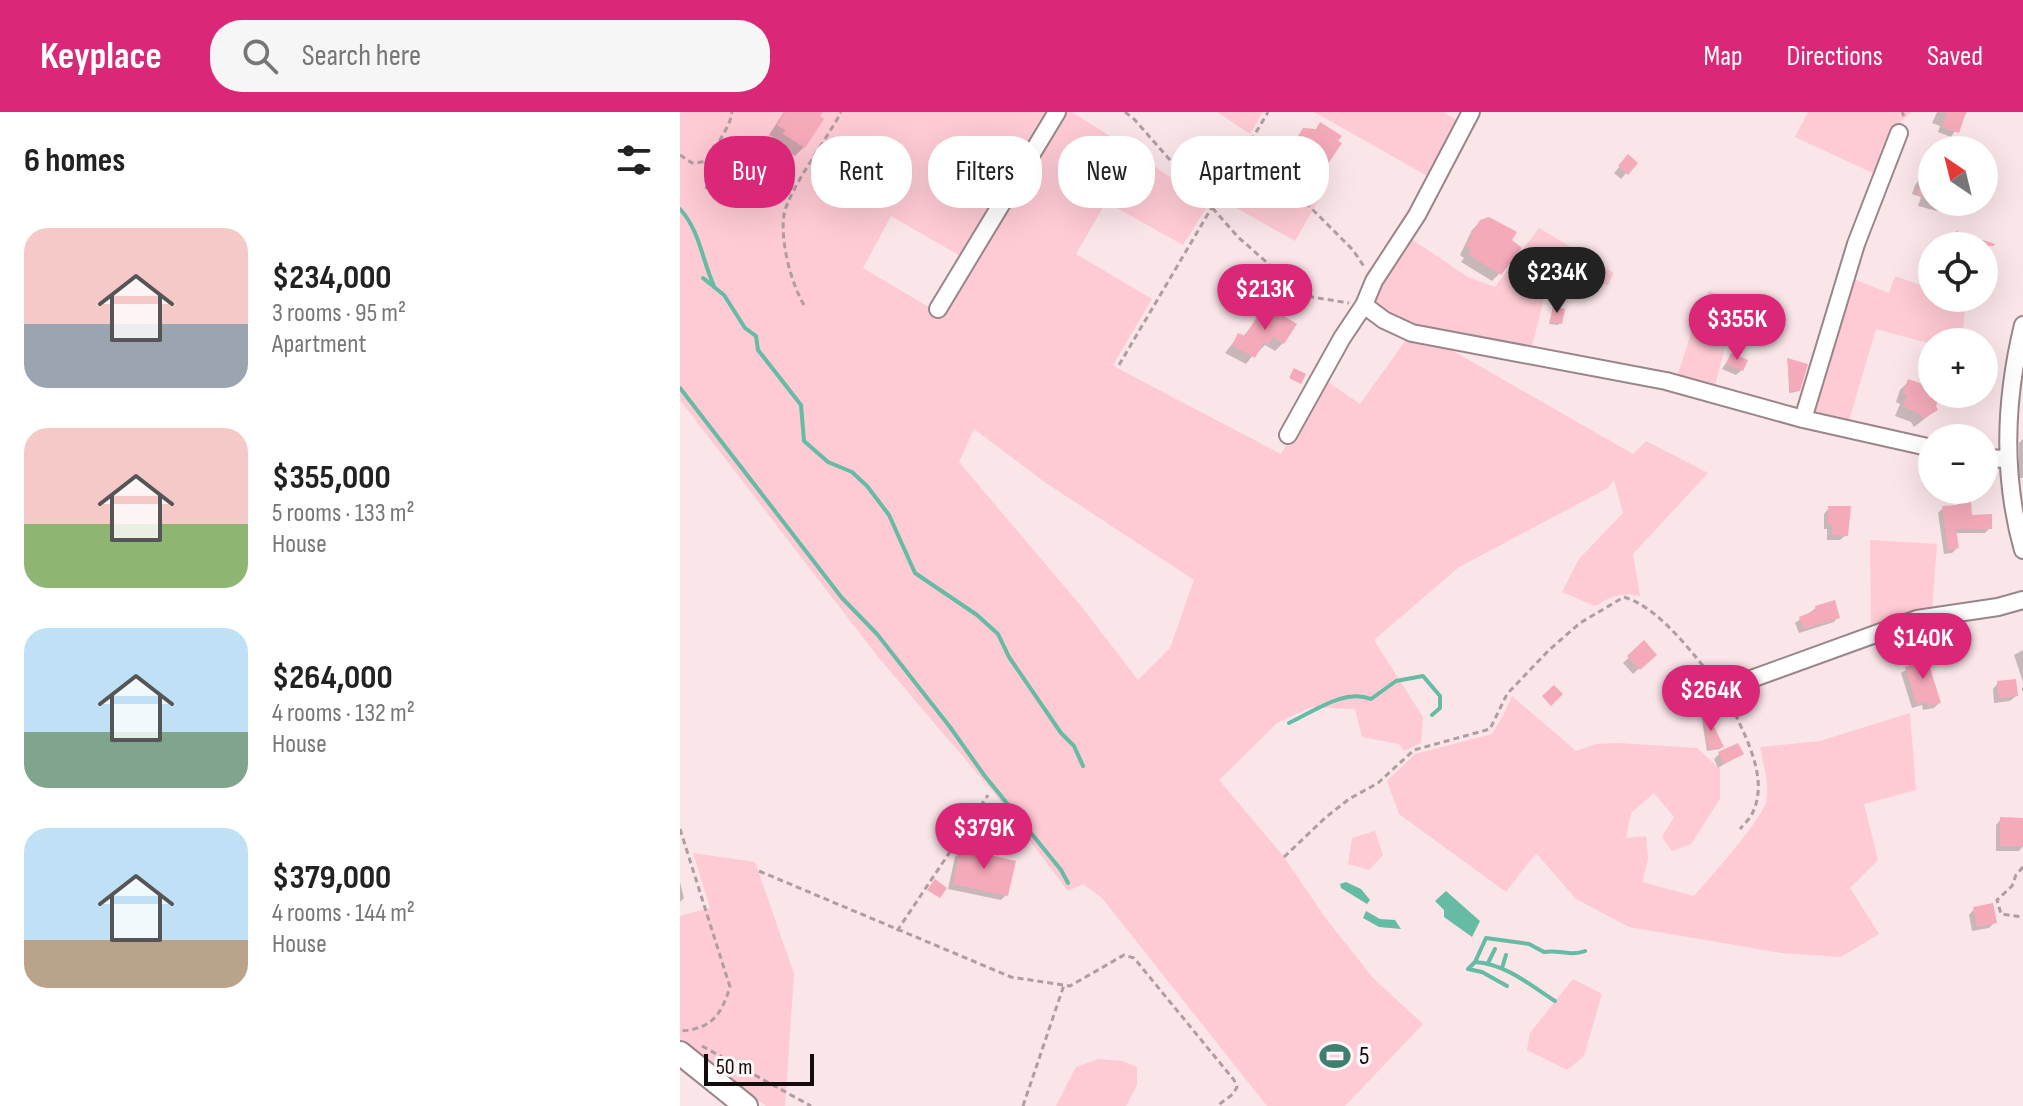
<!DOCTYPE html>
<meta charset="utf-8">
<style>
:root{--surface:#fff;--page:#f6f6f6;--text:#222;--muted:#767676;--accent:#db2777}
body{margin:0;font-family:"Sofia Sans Condensed",sans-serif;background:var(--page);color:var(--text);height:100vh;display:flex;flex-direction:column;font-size:30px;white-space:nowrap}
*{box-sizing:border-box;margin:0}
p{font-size:26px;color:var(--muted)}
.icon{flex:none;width:44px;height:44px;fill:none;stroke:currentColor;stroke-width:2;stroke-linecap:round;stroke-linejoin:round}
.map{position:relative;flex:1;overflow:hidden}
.sheet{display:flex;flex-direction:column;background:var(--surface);width:680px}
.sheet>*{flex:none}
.banner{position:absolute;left:24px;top:24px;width:760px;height:72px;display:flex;gap:16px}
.needle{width:52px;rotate:325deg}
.fabs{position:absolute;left:1238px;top:24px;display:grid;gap:16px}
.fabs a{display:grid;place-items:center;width:80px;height:80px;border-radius:50%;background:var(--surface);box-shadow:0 8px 32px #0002;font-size:40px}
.scale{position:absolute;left:24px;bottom:20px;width:110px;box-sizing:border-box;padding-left:8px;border:4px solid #120c0d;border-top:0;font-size:22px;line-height:28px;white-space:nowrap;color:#120c0d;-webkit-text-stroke:6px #fef6f7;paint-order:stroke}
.price{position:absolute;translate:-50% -68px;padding:0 18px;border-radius:28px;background:var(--accent);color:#fff;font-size:26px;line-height:52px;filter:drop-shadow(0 2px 4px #0008)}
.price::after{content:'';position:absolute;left:50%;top:48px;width:24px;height:18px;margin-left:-12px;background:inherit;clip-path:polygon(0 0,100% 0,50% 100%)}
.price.current{background:#222;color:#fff}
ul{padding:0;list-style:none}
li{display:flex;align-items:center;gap:24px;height:200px;padding:0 24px}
li span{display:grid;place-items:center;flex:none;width:224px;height:160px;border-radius:24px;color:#555}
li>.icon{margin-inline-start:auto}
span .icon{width:96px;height:96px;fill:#fffc;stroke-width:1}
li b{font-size:34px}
h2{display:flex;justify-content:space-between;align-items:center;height:96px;padding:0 24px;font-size:34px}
.tag{padding:0 28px;border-radius:32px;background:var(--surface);box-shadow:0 8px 32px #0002;font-size:28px;line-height:72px}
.tag.current{background:var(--accent);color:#fff}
header{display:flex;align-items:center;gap:48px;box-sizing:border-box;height:112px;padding:0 40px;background:var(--accent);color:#fff}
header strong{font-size:38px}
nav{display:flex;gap:44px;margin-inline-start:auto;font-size:28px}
.search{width:560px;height:72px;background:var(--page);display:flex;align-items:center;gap:20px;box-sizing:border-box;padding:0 28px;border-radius:32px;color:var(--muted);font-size:30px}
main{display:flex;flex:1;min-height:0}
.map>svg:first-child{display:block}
.green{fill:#fecad4;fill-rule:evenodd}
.water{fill:#66bba5}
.shadow{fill:#0003}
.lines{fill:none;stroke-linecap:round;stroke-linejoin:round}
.stream{stroke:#66bba5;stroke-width:4}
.building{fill:#f4aab9}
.street-casing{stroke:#99868a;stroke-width:20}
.secondary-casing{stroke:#99868a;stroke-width:26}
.path{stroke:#ae9ea1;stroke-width:3;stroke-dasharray:6 4;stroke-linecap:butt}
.street{stroke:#fff;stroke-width:16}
.secondary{stroke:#fff;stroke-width:22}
.labels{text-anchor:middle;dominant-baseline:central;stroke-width:7;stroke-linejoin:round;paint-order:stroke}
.poi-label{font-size:26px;fill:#120c0d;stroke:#fef6f7;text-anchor:start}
</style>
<header>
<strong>Keyplace</strong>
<div class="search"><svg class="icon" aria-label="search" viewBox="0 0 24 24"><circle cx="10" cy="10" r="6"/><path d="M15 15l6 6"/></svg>Search here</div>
<nav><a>Map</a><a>Directions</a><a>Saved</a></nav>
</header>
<main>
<section class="sheet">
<h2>6 homes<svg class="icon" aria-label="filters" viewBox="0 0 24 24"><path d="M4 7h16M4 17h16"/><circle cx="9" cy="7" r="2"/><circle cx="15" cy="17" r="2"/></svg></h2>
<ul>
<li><span style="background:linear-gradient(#f6c9c9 60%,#9aa5b1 0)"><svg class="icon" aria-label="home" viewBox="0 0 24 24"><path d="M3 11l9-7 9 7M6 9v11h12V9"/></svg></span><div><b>$234,000</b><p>3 rooms · 95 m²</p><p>Apartment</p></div></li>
<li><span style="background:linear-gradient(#f6c9c9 60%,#8fb573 0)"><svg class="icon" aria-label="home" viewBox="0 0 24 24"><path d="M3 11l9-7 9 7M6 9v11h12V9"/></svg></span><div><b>$355,000</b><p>5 rooms · 133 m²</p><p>House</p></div></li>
<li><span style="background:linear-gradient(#bfe0f5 65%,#7fa58c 0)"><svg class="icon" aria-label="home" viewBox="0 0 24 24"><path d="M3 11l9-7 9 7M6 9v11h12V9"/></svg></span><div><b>$264,000</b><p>4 rooms · 132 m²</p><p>House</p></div></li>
<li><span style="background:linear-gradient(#bfe0f5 70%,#b9a48a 0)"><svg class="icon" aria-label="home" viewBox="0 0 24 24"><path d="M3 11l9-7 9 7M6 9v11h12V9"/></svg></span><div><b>$379,000</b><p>4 rooms · 144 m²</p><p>House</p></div></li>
</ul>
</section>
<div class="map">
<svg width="1343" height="994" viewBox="0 0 1343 994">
<rect width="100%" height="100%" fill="#fae5e8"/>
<path class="green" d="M0 0H369L282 145 211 104 183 156 262 203 383 0H392L458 42 528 93 503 133 426 90 396 142 472 187 433 253 437 256 601 342 644 267 680 292 728 225 761 232 953 342 966 329 1028 361 953 442 960 484C942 480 931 484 915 494L882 480 899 447 943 401 934 368 928 376 779 455 694 528 743 605 741 631 724 639 719 632 682 625 675 597 631 595 597 611 539 668 604 745 644 804 693 866 743 912 665 994H587L422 786 403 772 388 779 314 681 198 545 0 288ZM294 317 366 371 514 468 490 536 458 568 401 494 279 350Z
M537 0H583L570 22Z
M634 0H763L784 12 751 66Z
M1128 0H1232L1221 9 1197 63 1115 25Z
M573 35 646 75 615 129 540 87Z
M859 116 934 161 928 173 870 163 851 238 709 209 694 187 730 126 788 165 815 175Z
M1252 160V186H1286L1282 230 1252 232 1196 217 1168 312 1132 306 1174 167 1209 181 1215 164 1246 175Z
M1029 179 1057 190 1034 277 996 268 1016 206Z
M1190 428 1257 432 1252 499 1217 504 1191 515Z
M832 584 896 639 916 632 939 631 1017 636 1040 657V687L1011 732 992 739 982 725 994 705 974 681 951 701 946 726 966 724 968 747 962 770 1014 784C1029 767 1081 709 1086 690 1090 673 1083 652 1080 635L1140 629 1230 601 1236 678 1184 692 1198 748 1170 776 1199 822 1161 845 1101 841 949 815 896 787 856 741 826 780 719 702 707 669 735 642 812 622 823 604Z
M695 719 703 743 689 758 668 752 672 726Z
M13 741 75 750 114 862 105 994H86L0 928V804L30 796Z
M893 867 922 882 904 944 887 958 847 938 850 921Z
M419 947 443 949 457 955V973L446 994H376L396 955Z"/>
<path class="water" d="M666 770 681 777 690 788 687 792 661 776 660 772Z
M766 779 800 809 792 825 764 805V798L755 789Z
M686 799 700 807 715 808 721 817 699 815 683 806Z"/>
<path class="shadow" d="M104 0H141L124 35 115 44 95 31 97 28 89 23Z
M1257 0H1287L1271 25 1258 20 1260 14 1252 11Z
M624 18 643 57 634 65 629 62 626 66 608 54 611 49 604 45Z
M948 45 955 51 941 67 934 61Z
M1252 52V90H1266L1257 99 1238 94 1241 85 1232 82 1235 73Z
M801 109 820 161 812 169 781 150 784 146 780 143 792 118Z
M1304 137 1311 139 1304 154Z
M873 196 880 211 878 213 869 212Z
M582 200 603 231 595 239 585 233 579 239 577 238 566 252 545 241 559 223 563 225Z
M1051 243 1062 258 1056 263 1042 257Z
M1108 249 1118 278 1116 280 1109 281Z
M1250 263 1252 282H1258L1254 294 1256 298 1234 315 1231 310 1215 304 1220 292 1216 290 1220 278 1229 269 1241 272Z
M1343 327V366H1339V331Z
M1280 390 1290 405 1310 416 1305 421H1275L1277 436 1272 441 1264 442 1258 401 1263 396 1275 395Z
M1149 396 1166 423 1160 428H1147V417H1144V402Z
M1136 496 1158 505 1154 510 1119 521 1115 511Z
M964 531 974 543 953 562 943 551Z
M1343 538V570L1334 543Z
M1235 546 1259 591 1254 596 1243 598 1242 593 1232 596 1221 561 1231 555 1230 551Z
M1318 571 1336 584 1330 589 1314 591 1313 577Z
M1023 598 1042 635 1040 637 1027 639 1021 601Z
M1039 642H1061L1038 656 1034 647Z
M1321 707 1343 708V734L1339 739H1316V713Z
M287 735 298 743 326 783 321 788 268 777 275 745Z
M0 770 4 786 0 790Z
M1294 797 1315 810 1309 816 1292 819 1289 803Z"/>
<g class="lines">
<path class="stream" d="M0 97C20 119 22 148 34 174
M23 166 44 183 65 216 76 224 78 238 121 293 124 329 148 350 172 360 187 374 209 403 235 461 297 503 318 522 329 545 381 621 394 634 403 654
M0 276 162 486 197 522 270 615 304 663 381 758 388 771
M609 611C633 600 665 576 691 587L716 569 743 564 760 584V596L752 603
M795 850 806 826 849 832 864 840C879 837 890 845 905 839
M808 851 815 837
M822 856 826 843
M827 874 802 860 788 857 795 850C826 852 850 873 875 889"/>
</g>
<path class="building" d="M105 0H143L140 4 144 7 125 36 103 22 105 18 97 13Z
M1267 0H1286L1279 21 1262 15Z
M640 10 662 24 658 29 662 31 644 58 639 55 637 58 615 45 618 40 611 35 623 16 636 17Z
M948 42 958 51 948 63 938 54Z
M1249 42 1252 43V87L1237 83Z
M809 105 837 120 832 128 842 136 821 163 788 142 791 137 786 134 793 124 790 123 800 108Z
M1276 119 1315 132 1314 134H1271Z
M873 194 885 197 882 212 870 210Z
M589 195 617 212 604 232 593 225 588 233 584 230 575 246 552 233 558 221 565 224 582 197 586 200Z
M1051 241 1068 248 1063 259 1046 252Z
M1107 246 1128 252 1120 279 1110 280Z
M614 256 626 262 621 272 609 266Z
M1228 267 1252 275V282H1260L1256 294 1258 298 1243 307 1239 301 1223 295 1227 283 1223 281Z
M1279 388H1291L1292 403 1312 402V417H1276L1279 436 1268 438 1262 394 1279 393Z
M1148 394H1171L1168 424 1152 423V412H1148Z
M1155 488 1160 506 1123 517 1119 505 1136 498 1135 494Z
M964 528 977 543 960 558 947 544Z
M1245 540 1261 591 1248 594 1247 589 1237 593 1225 555 1236 551 1234 544Z
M1336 567 1338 584 1319 586 1317 569Z
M874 573 883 582 871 594 862 584Z
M1025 596 1044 635 1029 638 1022 597Z
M1058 631 1064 642 1044 652 1038 640Z
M1320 705 1343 706V734H1320Z
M286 733 302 736 301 741 336 749 328 784 273 772 280 737 285 738Z
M255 767 267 776 260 786 247 778Z
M1313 791 1317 811 1297 815 1293 795Z"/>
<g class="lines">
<g class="street-casing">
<path id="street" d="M684 193 704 208 732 221 986 269 1123 307 1252 336
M258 197 377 0
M1343 213C1325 287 1322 364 1343 438
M1123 307 1176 132 1219 21
M608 323 662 226 684 193 694 169 737 103 791 0
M1304 346 1328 347
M1045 581 1063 570 1237 507 1318 495 1343 488"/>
</g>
<g class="secondary-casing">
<path id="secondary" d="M0 941 66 994"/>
</g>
<path class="path" d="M445 0 454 7 558 125 601 163 632 185 669 191
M1222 0 1224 4
M0 43 12 51 31 49
M612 65 615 80 673 138 685 156
M26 77C29 64 30 50 36 37 41 23 50 15 52 0
M124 193C111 171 100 129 104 103 108 78 148 26 161 0
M439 253 588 0
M1342 577H1343
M1051 593C1065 624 1090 667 1072 702 1070 707 1063 713 1060 717
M0 717 50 875C41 903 32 917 0 919
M604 745 645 706 669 687 698 671 734 638 810 617 827 582 869 538 900 511 944 485C980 496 1013 542 1036 570
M1343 755 1336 763 1332 774 1317 788 1321 802 1343 805
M79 759 331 865 390 874 444 843 454 846 554 968 557 975 553 982 537 994
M217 819 308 683
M22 934 131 994
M343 994 384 873"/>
<use href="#street" class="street"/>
<use href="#secondary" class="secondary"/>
</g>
<defs>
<g id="stadium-bare" transform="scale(2.4)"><path d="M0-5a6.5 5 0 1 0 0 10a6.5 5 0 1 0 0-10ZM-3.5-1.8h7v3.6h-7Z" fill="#3f7f6f" stroke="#fef6f7" stroke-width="2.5" paint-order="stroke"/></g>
</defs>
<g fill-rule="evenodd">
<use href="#stadium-bare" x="655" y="944"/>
</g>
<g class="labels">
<g class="poi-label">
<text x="679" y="944">5</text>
</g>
</g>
</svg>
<div class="fabs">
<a><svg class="needle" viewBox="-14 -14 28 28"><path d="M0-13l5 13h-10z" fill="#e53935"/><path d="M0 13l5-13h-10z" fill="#767676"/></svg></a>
<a><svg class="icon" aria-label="locate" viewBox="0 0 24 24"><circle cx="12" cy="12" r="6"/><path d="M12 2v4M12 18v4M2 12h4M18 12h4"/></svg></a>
<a>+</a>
<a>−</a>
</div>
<div class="scale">50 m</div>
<b class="price current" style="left:877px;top:203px">$234K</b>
<b class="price" style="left:585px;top:220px">$213K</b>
<b class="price" style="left:1057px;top:250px">$355K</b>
<b class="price" style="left:1243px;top:569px">$140K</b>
<b class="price" style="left:1031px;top:621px">$264K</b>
<b class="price" style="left:304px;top:759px">$379K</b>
<div class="banner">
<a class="tag current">Buy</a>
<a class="tag">Rent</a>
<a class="tag">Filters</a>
<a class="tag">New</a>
<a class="tag">Apartment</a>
</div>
</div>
</main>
